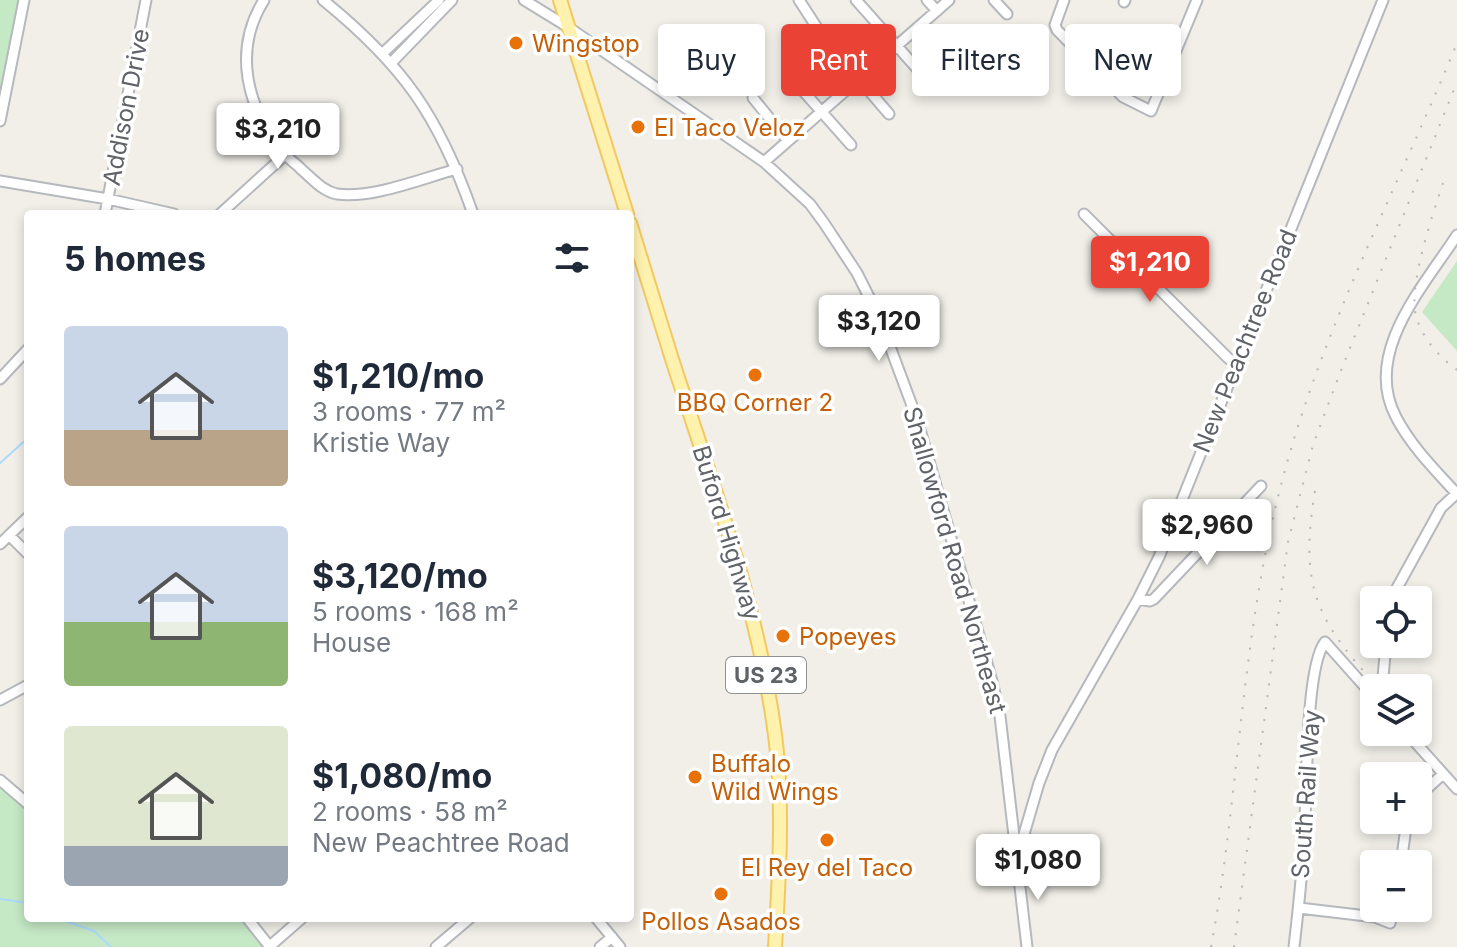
<!DOCTYPE html>
<meta charset="utf-8">
<style>
:root{--surface:#fff;--page:#f2f2f3;--text:#1f2937;--muted:#747a83;--accent:#ea4335}
body{margin:0;font-family:Inter,sans-serif;background:var(--page);color:var(--text);height:100vh;display:flex;flex-direction:column;font-size:30px;white-space:nowrap}
*{box-sizing:border-box;margin:0}
p{font-size:26px;color:var(--muted)}
.icon{flex:none;width:44px;height:44px;fill:none;stroke:currentColor;stroke-width:2;stroke-linecap:round;stroke-linejoin:round}
.map{position:relative;flex:1;overflow:hidden}
.panel{position:absolute;left:24px;top:210px;width:610px;height:712px;display:flex;flex-direction:column;background:var(--surface);border-radius:8px;box-shadow:0 4px 12px #0003}
.panel>*{flex:none}
.guide{position:absolute;left:658px;top:24px;width:678px;height:72px;display:flex;gap:16px}
.controls{position:absolute;left:1360px;top:586px;display:grid;gap:16px}
.controls a{display:grid;place-items:center;width:72px;height:72px;border-radius:8px;background:var(--surface);box-shadow:0 4px 12px #0003;font-size:40px}
.price{position:absolute;translate:-50% -68px;padding:0 18px;border-radius:8px;background:#fff;color:#222;font-size:26px;line-height:52px;filter:drop-shadow(0 2px 4px #0008)}
.price::after{content:'';position:absolute;left:50%;top:48px;width:24px;height:18px;margin-left:-12px;background:inherit;clip-path:polygon(0 0,100% 0,50% 100%)}
.price.selected{background:var(--accent);color:#fff}
ul{padding:0;list-style:none}
li{display:flex;align-items:center;gap:24px;height:200px;padding:0 40px}
li span{display:grid;place-items:center;flex:none;width:224px;height:160px;border-radius:8px;color:#555}
li>.icon{margin-inline-start:auto}
span .icon{width:96px;height:96px;fill:#fffc;stroke-width:1}
li b{font-size:34px}
h2{display:flex;justify-content:space-between;align-items:center;height:96px;padding:0 40px;font-size:34px}
.pill{padding:0 28px;border-radius:8px;background:var(--surface);box-shadow:0 4px 12px #0003;font-size:28px;line-height:72px}
.pill.selected{background:var(--accent);color:#fff}
.map>svg:first-child{display:block}
.green{fill:#c5e8c5}
.lines{fill:none;stroke-linecap:round;stroke-linejoin:round}
.stream{stroke:#aadaff;stroke-width:2}
.minor-casing{stroke:#b5b8bc;stroke-width:13}
.major-casing{stroke:#f2c960;stroke-width:16}
.minor{stroke:#fff;stroke-width:9}
.major{stroke:#fff2af;stroke-width:12}
.rail{stroke:#b6b7b8;stroke-width:2;stroke-dasharray:2 10;stroke-linecap:butt}
.food-dot{fill:#e8710a;stroke:#fff;stroke-width:3}
.labels{text-anchor:middle;dominant-baseline:central;stroke-width:7;stroke-linejoin:round;paint-order:stroke}
.shield{fill:#fff;stroke:#8f9295;stroke-width:2}
.shield-label{font-size:22px;font-weight:bold;fill:#5f6368}
.food-label{font-size:24px;fill:#c56008;stroke:#fff;text-anchor:start}
.street-label{font-size:24px;fill:#5f6368;stroke:#fff}
</style>
<div class="map">
<svg width="1457" height="947" viewBox="0 0 1457 947">
<rect width="100%" height="100%" fill="#f1efe8"/>
<path class="green" d="M0 0H24L0 117Z
M1457 261V351L1422 312Z
M0 780 28 804V918H243L270 947H0Z"/>
<g class="lines">
<path class="stream" d="M0 463 28 438
M0 899 28 903
M56 918 94 931 111 947"/>
<g class="minor-casing">
<path id="minor" d="M264 0C232 51 247 109 284 153 289 160 297 164 302 170 313 179 322 191 337 194 372 199 423 178 457 169
M323 0C403 65 439 116 473 214
M524 0 568 27 764 162 810 204 824 223 857 273 879 317 917 419 992 681 1000 716 1027 947
M799 0 823 37 889 114
M856 0 928 81
M927 0 937 11
M994 0 1007 14
M1064 0 1055 25 1057 30 1123 97 1151 111 1197 0
M1124 2 1125 0
M383 53 439 0
M392 62 452 0
M789 75 851 145
M753 98 788 141
M0 121 24 0
M764 162 949 0
M0 181 108 199 174 214
M105 214 146 0
M220 214 285 155
M1084 214 1229 359 1237 362
M1457 235C1424 286 1362 353 1396 417 1411 446 1435 470 1457 494
M0 379 28 349
M9 535 28 554
M0 544 28 517
M1138 599 1150 601 1154 599 1261 486
M1394 600 1397 588 1441 508 1457 493
M1379 688 1383 677 1386 644
M0 700 28 685
M1406 732 1457 789
M0 780 28 804
M1418 797 1443 774
M1017 858 1039 783 1052 750 1138 599 1159 557 1383 0
M1401 864 1407 820
M1299 908 1375 917 1390 923 1395 908
M247 918 270 947
M596 918 620 947
M269 947 302 918
M436 947 470 918
M600 947 612 937
M1294 947C1299 904 1304 861 1305 818 1307 784 1306 666 1325 642L1374 697"/>
</g>
<g class="major-casing">
<path id="major" d="M560 0 627 214
M630 223C644 267 657 312 671 356 711 481 758 604 775 735 784 805 779 877 775 947"/>
</g>
<use href="#minor" class="minor"/>
<use href="#major" class="major"/>
<path class="rail" d="M1443 183C1433 214 1408 285 1416 316 1422 338 1439 357 1457 370
M1315 491C1301 576 1311 614 1369 677
M1211 947C1239 797 1241 641 1279 493 1318 336 1396 192 1457 43
M1234 947 1288 542 1313 445 1340 373 1457 82"/>
</g>
<g class="food-dot">
<circle cx="516" cy="43" r="8"/>
<circle cx="638" cy="127" r="8"/>
<circle cx="755" cy="375" r="8"/>
<circle cx="783" cy="636" r="8"/>
<circle cx="695" cy="777" r="8"/>
<circle cx="827" cy="840" r="8"/>
<circle cx="721" cy="894" r="8"/>
</g>
<g class="labels">
<rect class="shield" x="726" y="657" width="80" height="36" rx="6"/>
<g class="shield-label">
<text x="766" y="675">US 23</text>
</g>
<g class="food-label">
<text x="532" y="43">Wingstop</text>
<text x="654" y="127">El Taco Veloz</text>
<text x="755" y="402" text-anchor="middle">BBQ Corner 2</text>
<text x="799" y="636">Popeyes</text>
<text x="711" y="763">Buffalo<tspan x="711" dy="28">Wild Wings</tspan></text>
<text x="827" y="867" text-anchor="middle">El Rey del Taco</text>
<text x="721" y="921" text-anchor="middle">Pollos Asados</text>
</g>
<g class="street-label">
<text transform="translate(126 107) rotate(-79)">Addison Drive</text>
<text transform="translate(1245 341) rotate(-68)">New Peachtree Road</text>
<text transform="translate(727 533) rotate(73)">Buford Highway</text>
<text transform="translate(955 560) rotate(74)">Shallowford Road Northeast</text>
<text transform="translate(1306 794) rotate(-86)">South Rail Way</text>
</g>
</g>
</svg>
<div class="controls">
<a><svg class="icon" aria-label="locate" viewBox="0 0 24 24"><circle cx="12" cy="12" r="6"/><path d="M12 2v4M12 18v4M2 12h4M18 12h4"/></svg></a>
<a><svg class="icon" aria-label="layers" viewBox="0 0 24 24"><path d="M12 4l9 5-9 5-9-5zM3 14l9 5 9-5"/></svg></a>
<a>+</a>
<a>−</a>
</div>
<b class="price" style="left:278px;top:171px">$3,210</b>
<b class="price selected" style="left:1150px;top:304px">$1,210</b>
<b class="price" style="left:879px;top:363px">$3,120</b>
<b class="price" style="left:1207px;top:567px">$2,960</b>
<b class="price" style="left:1038px;top:902px">$1,080</b>
<div class="guide">
<a class="pill">Buy</a>
<a class="pill selected">Rent</a>
<a class="pill">Filters</a>
<a class="pill">New</a>
</div>
<section class="panel">
<h2>5 homes<svg class="icon" aria-label="filters" viewBox="0 0 24 24"><path d="M4 7h16M4 17h16"/><circle cx="9" cy="7" r="2"/><circle cx="15" cy="17" r="2"/></svg></h2>
<ul>
<li><span style="background:linear-gradient(#c9d6e8 65%,#b9a48a 0)"><svg class="icon" aria-label="home" viewBox="0 0 24 24"><path d="M3 11l9-7 9 7M6 9v11h12V9"/></svg></span><div><b>$1,210/mo</b><p>3 rooms · 77 m²</p><p>Kristie Way</p></div></li>
<li><span style="background:linear-gradient(#c9d6e8 60%,#8fb573 0)"><svg class="icon" aria-label="home" viewBox="0 0 24 24"><path d="M3 11l9-7 9 7M6 9v11h12V9"/></svg></span><div><b>$3,120/mo</b><p>5 rooms · 168 m²</p><p>House</p></div></li>
<li><span style="background:linear-gradient(#dfe7d0 75%,#9aa5b1 0)"><svg class="icon" aria-label="home" viewBox="0 0 24 24"><path d="M3 11l9-7 9 7M6 9v11h12V9"/></svg></span><div><b>$1,080/mo</b><p>2 rooms · 58 m²</p><p>New Peachtree Road</p></div></li>
</ul>
</section>
</div>
